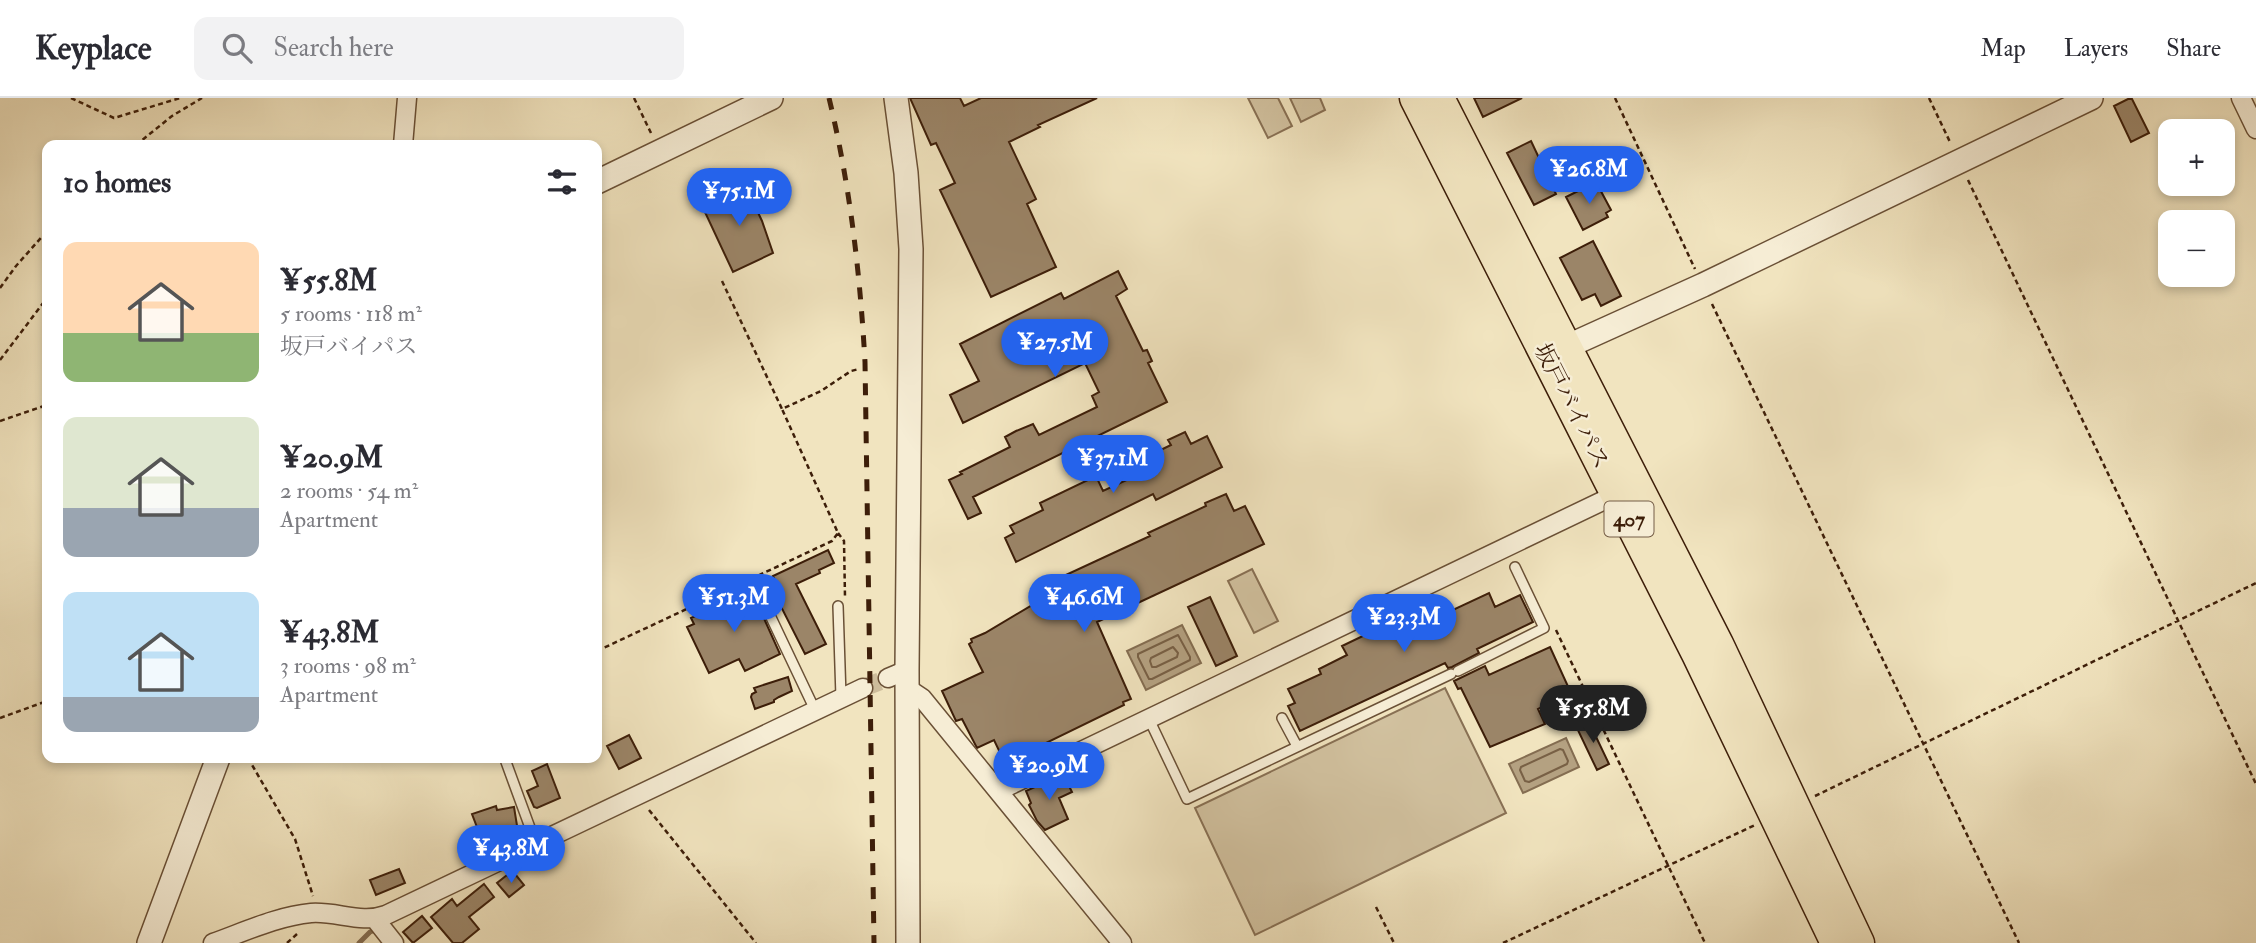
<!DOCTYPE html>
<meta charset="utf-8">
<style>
:root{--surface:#fff;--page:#f2f2f3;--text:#2b2b33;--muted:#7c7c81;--line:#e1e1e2;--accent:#2563eb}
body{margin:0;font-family:"IM FELL Double Pica","Noto Serif JP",serif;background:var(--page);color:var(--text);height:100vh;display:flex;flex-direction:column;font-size:26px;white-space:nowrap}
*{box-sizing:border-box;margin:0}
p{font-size:23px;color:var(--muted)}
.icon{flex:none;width:38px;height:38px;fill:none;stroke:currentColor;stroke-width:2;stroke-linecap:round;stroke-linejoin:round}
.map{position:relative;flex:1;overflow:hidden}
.panel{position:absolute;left:42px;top:42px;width:560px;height:623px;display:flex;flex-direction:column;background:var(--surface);border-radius:14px;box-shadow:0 4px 10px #0003}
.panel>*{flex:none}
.controls{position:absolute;left:2158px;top:21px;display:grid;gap:14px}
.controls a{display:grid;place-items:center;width:77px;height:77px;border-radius:14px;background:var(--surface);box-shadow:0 4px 10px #0003;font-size:35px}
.price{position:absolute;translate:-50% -60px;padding:0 16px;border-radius:24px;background:var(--accent);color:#fff;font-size:23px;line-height:46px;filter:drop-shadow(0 2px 4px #0008)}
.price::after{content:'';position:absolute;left:50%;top:42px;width:21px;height:16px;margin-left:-10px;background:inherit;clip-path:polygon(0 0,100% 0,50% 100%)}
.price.active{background:#222;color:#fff}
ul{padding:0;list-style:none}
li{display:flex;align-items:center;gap:21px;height:175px;padding:0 21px}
li span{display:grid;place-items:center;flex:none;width:196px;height:140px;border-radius:14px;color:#555}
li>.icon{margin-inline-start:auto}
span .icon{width:84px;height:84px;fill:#fffc;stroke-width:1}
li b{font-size:30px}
h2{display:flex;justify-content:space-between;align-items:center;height:84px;padding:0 21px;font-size:30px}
header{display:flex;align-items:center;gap:42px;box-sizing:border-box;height:98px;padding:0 35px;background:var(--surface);border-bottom:2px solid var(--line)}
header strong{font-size:33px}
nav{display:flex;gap:38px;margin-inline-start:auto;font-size:24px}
.search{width:490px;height:63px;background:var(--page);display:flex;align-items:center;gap:18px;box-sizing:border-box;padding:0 24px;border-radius:14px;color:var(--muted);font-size:26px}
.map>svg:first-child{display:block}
.green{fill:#d2c2a0;stroke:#887054;stroke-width:2}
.water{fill:#b4a181;stroke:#846d51;stroke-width:2}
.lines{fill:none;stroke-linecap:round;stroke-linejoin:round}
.shore{stroke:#786045;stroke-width:2}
.stream{stroke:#846d51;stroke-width:5}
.building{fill:#9b8568;stroke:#3d1e09;stroke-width:2}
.minor-tunnel{stroke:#cdbc9b;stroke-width:18;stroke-dasharray:18 9;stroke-linecap:butt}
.service-casing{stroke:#6a5036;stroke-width:12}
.minor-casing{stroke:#6a5036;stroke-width:21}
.tertiary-casing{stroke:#6a5036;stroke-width:26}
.trunk-casing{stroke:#3d1e09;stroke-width:33}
.path{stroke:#3d1e09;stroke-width:2.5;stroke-dasharray:5 3.5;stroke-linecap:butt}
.service{stroke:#f6edd5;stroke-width:9}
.minor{stroke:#f6edd5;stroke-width:18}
.tertiary{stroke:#f6edd5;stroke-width:23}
.trunk{stroke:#f1e4bf;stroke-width:30}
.rail{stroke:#3d1e09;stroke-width:5;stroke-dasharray:12 12;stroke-linecap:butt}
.labels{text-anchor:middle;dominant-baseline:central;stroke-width:5;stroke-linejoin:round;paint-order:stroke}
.shield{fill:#f6edd5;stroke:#745c46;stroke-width:2}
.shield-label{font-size:21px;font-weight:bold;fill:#3d1e09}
.street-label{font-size:23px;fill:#3d1e09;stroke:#f6edd5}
</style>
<header>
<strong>Keyplace</strong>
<div class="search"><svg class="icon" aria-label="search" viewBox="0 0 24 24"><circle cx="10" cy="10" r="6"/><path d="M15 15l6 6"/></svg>Search here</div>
<nav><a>Map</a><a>Layers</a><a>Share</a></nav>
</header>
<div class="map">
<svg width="2256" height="845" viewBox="0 0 2256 845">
<rect width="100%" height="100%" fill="#f1e4bf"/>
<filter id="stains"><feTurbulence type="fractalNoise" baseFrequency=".00286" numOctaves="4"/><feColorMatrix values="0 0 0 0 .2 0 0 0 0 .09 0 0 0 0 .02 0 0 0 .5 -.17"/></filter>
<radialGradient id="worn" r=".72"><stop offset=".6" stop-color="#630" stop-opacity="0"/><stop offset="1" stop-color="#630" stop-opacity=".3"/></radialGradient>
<path class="green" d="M1248 0H1278L1292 28 1268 40Z
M1290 0H1320L1325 12 1301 24Z
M1252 471 1278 523 1254 535 1228 483Z
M1445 590 1506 715 1255 837 1195 710Z"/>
<path class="water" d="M1182 527 1201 565 1146 592 1127 553Z
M1566 640 1579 669 1523 695 1509 666Z"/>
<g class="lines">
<path class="shore" d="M1178 537 1190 559V562L1152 581H1149L1138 559V556Z
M1173 549 1178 555 1177 559 1156 569H1152L1150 563 1151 560Z
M1560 651 1563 652 1568 663 1567 666 1529 684 1525 683 1520 672 1521 669Z"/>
<path class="stream" d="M359 845 370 834 377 831"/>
</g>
<path class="building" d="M910 0H960L964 8 981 0H1097L1038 27 1040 29 1009 44 1036 101 1027 106 1056 169 991 199 940 92 955 85 936 45 931 47Z
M1474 0H1522L1483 19Z
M2128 1H2132L2149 35 2131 44 2114 8Z
M1531 43 1556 96 1534 107 1507 55Z
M738 78 751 108 754 106 762 123 773 155 733 174 704 112 732 99 725 84Z
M1596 84 1611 112 1606 115 1608 119 1583 132 1566 99Z
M1593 143 1621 198 1601 208 1595 196 1582 202 1560 160Z
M1118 173 1127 191 1116 198 1143 253 1147 252 1152 263 1148 265 1167 304 973 399 981 415 968 421 949 382 962 376 960 374 1010 349 1005 339 1016 333 1033 326 1039 337 1097 309 1092 298 1099 294 1085 265 963 325 950 297 979 283 960 246 1061 195 1064 201Z
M1185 334 1191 346 1207 338 1222 369 1156 402 1153 396 1016 464 1005 440 1014 435 1010 428 1043 412 1040 405 1096 378 1103 393 1144 374 1138 363 1171 347 1168 342Z
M1226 396 1234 413 1245 408 1264 446 1097 524 1131 601 1123 604 1124 607 1005 665 994 642 977 650 962 621 956 623 942 593 983 574 969 546 972 544 971 541 985 535 1059 491 1055 482 1150 438 1148 435 1206 408 1205 405Z
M828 452 834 465 819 472 820 475 796 486 826 546 805 556 768 483 774 480 773 478Z
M758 488 764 507 761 512 762 516 780 556 745 573 739 561 709 575 687 529 694 526 691 520 702 515 703 517Z
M1489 495 1495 509 1520 497 1533 524 1477 551 1479 555 1452 569 1448 570 1445 565 1300 633 1288 608 1295 605 1288 591 1321 576 1319 571 1347 557 1342 548 1390 525 1387 519 1409 509 1422 505 1427 517 1450 506 1453 512Z
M1210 499 1237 558 1216 568 1188 509Z
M1550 549 1571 595 1538 611 1545 626 1490 649 1461 590 1458 591 1454 583 1485 568 1489 577Z
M788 579 792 593 779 599 774 602V604L755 611 751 599 752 596 756 594 754 590Z
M1588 622 1609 666 1597 672 1576 628Z
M629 637 641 660 619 671 607 648Z
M547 666 560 700 537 710 534 709 527 693 538 688 532 673Z
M1063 676 1072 694 1059 700 1068 721 1045 732 1037 723 1029 707 1031 705 1026 693Z
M496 708 497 712 514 709 519 740 505 742 503 729 480 737 472 716Z
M399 771 405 785 376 797 370 782Z
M515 776 524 787 509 799 497 785 507 777 510 780Z
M484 786 494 799 469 819 479 831 462 845H453L431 819 452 801 457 808Z
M422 818 432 830 413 845 403 834Z"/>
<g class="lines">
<path class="minor-tunnel" d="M863 590 888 580"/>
<g class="service-casing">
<path id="service" d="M838 508 841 599
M768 513 815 612
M1458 573 1544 530 1515 469
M1148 619 1187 701 1451 576
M1282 620 1297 648
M506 664 536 746"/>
</g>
<g class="minor-casing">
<path id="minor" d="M2241 0 2256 31
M403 47 407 0
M888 580 907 572
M907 590 922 600 1122 845
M998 693 1617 396
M375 821 394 845
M213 845C244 834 278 818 311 815 337 813 361 826 386 817L863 590"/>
</g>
<g class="tertiary-casing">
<path id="tertiary" d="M896 0 906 75 911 151 907 572 908 845
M597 84 771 0
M1566 249 1703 187 2091 0
M149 845 218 660"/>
</g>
<g class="trunk-casing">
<path id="trunk" d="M1415 0 1697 556 1836 845
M1439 0 1718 546 1859 845"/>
</g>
<path class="path" d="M71 0 114 20 180 0
M634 0 651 35
M1615 0 1695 171
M1929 0 1950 44
M136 47 172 18 202 0
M204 47 209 43
M1968 82 2256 686
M722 183 782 311 821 293 851 273 859 271
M0 190 16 168 47 133
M1712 206 2019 845
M0 262 47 200
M0 323 47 307
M838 435 844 443 845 499
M1556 532 1705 845
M597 553 832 443 838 435 782 311
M0 620 47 603
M248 660 295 741 313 798
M1815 698 2256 485
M649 712 756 845
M1376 809 1394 845
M287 845 297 836
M1503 845 1755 727"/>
<use href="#service" class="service"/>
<use href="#minor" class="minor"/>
<use href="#tertiary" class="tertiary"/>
<use href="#trunk" class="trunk"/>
<path class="rail" d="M829 0C850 87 860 175 865 264L874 845"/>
</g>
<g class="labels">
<rect class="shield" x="1604.5" y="403.5" width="49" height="35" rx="5"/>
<g class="shield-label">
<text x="1629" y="421">407</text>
</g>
<g class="street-label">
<text transform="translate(1572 308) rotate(63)">坂戸バイパス</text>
</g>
</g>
<rect width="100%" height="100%" filter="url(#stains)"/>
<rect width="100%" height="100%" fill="url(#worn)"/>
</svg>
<div class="controls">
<a>+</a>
<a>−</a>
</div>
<b class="price" style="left:1589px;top:108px">¥26.8M</b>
<b class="price" style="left:739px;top:130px">¥75.1M</b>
<b class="price" style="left:1055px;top:281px">¥27.5M</b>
<b class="price" style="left:1113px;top:397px">¥37.1M</b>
<b class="price" style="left:734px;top:536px">¥51.3M</b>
<b class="price" style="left:1084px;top:536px">¥46.6M</b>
<b class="price" style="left:1404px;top:556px">¥23.3M</b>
<b class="price active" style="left:1593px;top:647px">¥55.8M</b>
<b class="price" style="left:1049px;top:704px">¥20.9M</b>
<b class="price" style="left:511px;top:787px">¥43.8M</b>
<section class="panel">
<h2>10 homes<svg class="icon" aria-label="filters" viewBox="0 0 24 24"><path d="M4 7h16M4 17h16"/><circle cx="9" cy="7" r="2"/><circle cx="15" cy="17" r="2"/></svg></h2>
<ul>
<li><span style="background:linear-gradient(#ffd9b3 65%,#8fb573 0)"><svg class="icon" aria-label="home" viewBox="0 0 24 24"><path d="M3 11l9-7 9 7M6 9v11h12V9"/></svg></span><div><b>¥55.8M</b><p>5 rooms · 118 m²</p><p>坂戸バイパス</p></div></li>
<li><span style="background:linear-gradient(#dfe7d0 65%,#9aa5b1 0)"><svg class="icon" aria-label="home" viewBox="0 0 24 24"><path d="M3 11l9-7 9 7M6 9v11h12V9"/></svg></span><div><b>¥20.9M</b><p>2 rooms · 54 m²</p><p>Apartment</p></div></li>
<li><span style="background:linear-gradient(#bfe0f5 75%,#9aa5b1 0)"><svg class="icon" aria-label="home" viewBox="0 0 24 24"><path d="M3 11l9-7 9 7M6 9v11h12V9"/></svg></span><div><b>¥43.8M</b><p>3 rooms · 98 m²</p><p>Apartment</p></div></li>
</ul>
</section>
</div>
